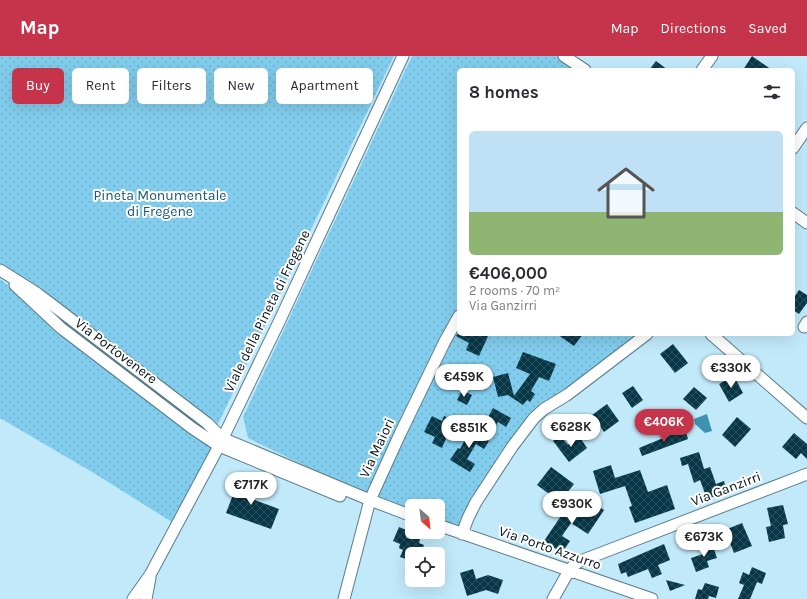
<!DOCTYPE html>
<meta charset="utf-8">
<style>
:root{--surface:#fff;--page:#f7f7f7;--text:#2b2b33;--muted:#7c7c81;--line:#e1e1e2;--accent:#c5344a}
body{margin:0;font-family:Karla,sans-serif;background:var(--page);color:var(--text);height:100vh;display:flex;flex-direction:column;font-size:15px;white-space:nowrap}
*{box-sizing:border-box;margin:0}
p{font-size:13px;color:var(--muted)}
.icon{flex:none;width:22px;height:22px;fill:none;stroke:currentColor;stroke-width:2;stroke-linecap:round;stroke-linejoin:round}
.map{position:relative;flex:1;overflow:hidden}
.panel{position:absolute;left:457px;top:12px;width:338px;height:268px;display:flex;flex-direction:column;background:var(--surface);border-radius:6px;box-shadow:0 4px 16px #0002}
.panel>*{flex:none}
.banner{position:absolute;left:12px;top:12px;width:380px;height:36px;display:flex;gap:8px}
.needle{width:26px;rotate:152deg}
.tools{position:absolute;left:405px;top:443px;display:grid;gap:8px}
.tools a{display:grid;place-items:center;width:40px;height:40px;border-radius:6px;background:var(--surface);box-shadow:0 4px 16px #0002;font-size:20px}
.price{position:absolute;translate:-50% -34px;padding:0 9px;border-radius:14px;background:#fff;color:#222;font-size:13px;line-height:26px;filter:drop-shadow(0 1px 2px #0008)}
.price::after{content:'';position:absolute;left:50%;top:24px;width:12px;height:9px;margin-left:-6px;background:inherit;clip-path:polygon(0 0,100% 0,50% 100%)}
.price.on{background:var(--accent);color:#fff}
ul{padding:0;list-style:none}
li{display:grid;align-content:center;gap:8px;height:212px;padding:0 12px}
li+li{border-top:1px solid var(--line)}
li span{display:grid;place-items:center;height:124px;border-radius:6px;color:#555}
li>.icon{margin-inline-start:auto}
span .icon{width:72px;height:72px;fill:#fffc;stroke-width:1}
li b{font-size:17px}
h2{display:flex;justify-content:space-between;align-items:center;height:48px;padding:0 12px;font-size:17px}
.pill{padding:0 14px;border-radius:6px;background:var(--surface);box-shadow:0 4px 16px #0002;font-size:14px;line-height:36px}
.pill.on{background:var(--accent);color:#fff}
header{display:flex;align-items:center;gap:24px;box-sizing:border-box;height:56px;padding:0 20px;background:var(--accent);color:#fff}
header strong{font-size:19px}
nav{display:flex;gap:22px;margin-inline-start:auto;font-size:14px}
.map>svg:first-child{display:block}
.green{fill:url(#green-dots)}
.water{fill:#3f91b1}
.building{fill:url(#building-cross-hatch)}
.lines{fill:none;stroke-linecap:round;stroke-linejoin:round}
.street-casing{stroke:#587c8c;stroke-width:13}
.street{stroke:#fff;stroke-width:11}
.labels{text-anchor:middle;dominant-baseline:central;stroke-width:4;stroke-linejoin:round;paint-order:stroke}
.park-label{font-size:14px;fill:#17576f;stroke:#fff}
.street-label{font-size:14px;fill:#051218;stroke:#fff}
</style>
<header>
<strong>Map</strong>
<nav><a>Map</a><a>Directions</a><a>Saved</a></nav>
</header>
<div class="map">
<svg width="807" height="543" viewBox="0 0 807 543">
<defs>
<pattern id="green-dots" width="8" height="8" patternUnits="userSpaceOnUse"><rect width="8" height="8" fill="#82cded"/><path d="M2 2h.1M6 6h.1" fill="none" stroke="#6fafca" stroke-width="1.8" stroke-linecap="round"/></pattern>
<pattern id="building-cross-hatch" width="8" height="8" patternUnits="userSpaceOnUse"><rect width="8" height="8" fill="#083747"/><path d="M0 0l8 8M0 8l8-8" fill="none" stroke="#2a515e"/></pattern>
</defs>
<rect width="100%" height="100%" fill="#c1e9fa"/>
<path class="green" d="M0 0H394L217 370 0 212Z
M412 0H557L578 14H459V254L446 276 369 441 248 382 243 361Z
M0 223 217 390 175 468 97 419 0 362Z
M459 263V278H645L540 356 462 478 438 469V450H412V460L370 444Z"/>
<path class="water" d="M707 358 712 375 705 377 695 368 694 363Z"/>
<path class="building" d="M752 0 772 14H743Z
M656 5 668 14H649Z
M799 234 807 239V247L799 258 793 254V243Z
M457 278H489L479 300 466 294 469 287 456 280Z
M557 278H583L574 290Z
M673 288 688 307 675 317 660 298Z
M523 296 556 308 549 325 539 321 531 335 535 338 530 346 527 344 523 349 508 339 498 341 493 321 508 317 514 340 530 318 516 312Z
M734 320 743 337 729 346 719 328Z
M633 330 643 344 632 352 622 337Z
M694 331 707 342 696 354 683 343Z
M462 334 472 339 467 349 457 344Z
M607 348 619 365 604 376 592 359Z
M493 352 511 362 506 371 498 366 495 371 486 365Z
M432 360 442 365 444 360 454 364 442 392 432 387 435 381 424 376Z
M737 361 751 373 735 391 722 379Z
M472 371 483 376 481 380 489 385 484 393 476 388 467 403 475 408 470 416 450 404 458 392 460 393Z
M685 373 688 383 642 400 639 392Z
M794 377 807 388V403L801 397 796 403 782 391Z
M560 380 568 389 579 380 587 392 569 406 553 385Z
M699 396 704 413 710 411 716 428 724 425 727 436 707 443 700 424 694 427 688 408 682 410 680 402Z
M611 409 615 422 640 414 648 436 667 429 675 453 635 467 629 451 632 450 625 430 600 438 593 415Z
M551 411 574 428 560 446 537 429Z
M241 418 254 423 247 441 279 453 271 473 226 457Z
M569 448 586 460 595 448 604 454 588 478 571 467 562 480 570 485 562 497 544 485Z
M783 449 788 468 783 469 785 482 769 486 766 471 771 470 767 452Z
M742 467 752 490 734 497 725 474Z
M399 471 421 480 419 487 424 489 420 498H412V505L400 501 403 494 399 492 400 488 393 485Z
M712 487 717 502 707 505 709 511 696 516 691 502 703 498 700 491Z
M664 488 670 504 658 509 662 518 652 522 648 513 628 521 626 516 621 518 618 508Z
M752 511 766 517 762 528 757 526 750 543H738L744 529 739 527 743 516 749 519Z
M473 513 476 523 488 519 503 524 498 538 486 534 467 540 460 517Z
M666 524 685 529 670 535Z
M705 527 719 531 716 542 709 540 708 543H695L698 533 702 534Z"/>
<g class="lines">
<g class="street-casing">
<path id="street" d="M564 0 585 14
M702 14 712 0
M793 92 807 72
M793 157 807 167
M0 214 38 238 207 367 222 382 370 444 412 460
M15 229 61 272 192 372 219 390 340 440
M804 271 807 266
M711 278 807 362
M438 469 652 543
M462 478 468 462 476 446 512 391 534 362 544 353 567 339 647 278
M133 543 150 519 219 390 279 266 403 0
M146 543 150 522
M344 543 370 444 400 378 445 285 459 260
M553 543 570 513 578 506 807 418"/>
</g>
<use href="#street" class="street"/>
</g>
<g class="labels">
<g class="park-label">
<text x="160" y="139">Pineta Monumentale<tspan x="160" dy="16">di Fregene</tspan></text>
</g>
<g class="street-label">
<text transform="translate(267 255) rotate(-64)">Viale della Pineta di Fregene</text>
<text transform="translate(116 295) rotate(37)">Via Portovenere</text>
<text transform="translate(377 392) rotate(-65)">Via Maiori</text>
<text transform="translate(726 433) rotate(-21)">Via Ganzirri</text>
<text transform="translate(550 492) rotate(19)">Via Porto Azzurro</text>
</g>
</g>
</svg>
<div class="tools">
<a><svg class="needle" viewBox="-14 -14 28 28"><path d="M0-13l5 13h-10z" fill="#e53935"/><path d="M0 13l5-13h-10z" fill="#7c7c81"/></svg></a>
<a><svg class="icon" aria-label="locate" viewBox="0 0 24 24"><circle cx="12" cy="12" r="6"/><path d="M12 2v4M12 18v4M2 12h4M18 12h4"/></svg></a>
</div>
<b class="price" style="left:731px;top:333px">€330K</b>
<b class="price" style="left:464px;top:342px">€459K</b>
<b class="price on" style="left:664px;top:387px">€406K</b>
<b class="price" style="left:571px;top:392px">€628K</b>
<b class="price" style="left:469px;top:393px">€851K</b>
<b class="price" style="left:251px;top:450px">€717K</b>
<b class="price" style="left:572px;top:469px">€930K</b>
<b class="price" style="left:704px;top:502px">€673K</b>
<div class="banner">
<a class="pill on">Buy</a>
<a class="pill">Rent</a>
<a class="pill">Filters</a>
<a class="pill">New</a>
<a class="pill">Apartment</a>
</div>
<section class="panel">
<h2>8 homes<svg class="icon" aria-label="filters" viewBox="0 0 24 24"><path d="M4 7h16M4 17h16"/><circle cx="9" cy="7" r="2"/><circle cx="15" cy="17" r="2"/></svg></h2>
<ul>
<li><span style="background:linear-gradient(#bfe0f5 65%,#8fb573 0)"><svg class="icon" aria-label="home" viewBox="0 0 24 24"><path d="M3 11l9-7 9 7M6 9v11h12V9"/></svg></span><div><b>€406,000</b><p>2 rooms · 70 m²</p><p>Via Ganzirri</p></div></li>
</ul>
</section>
</div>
